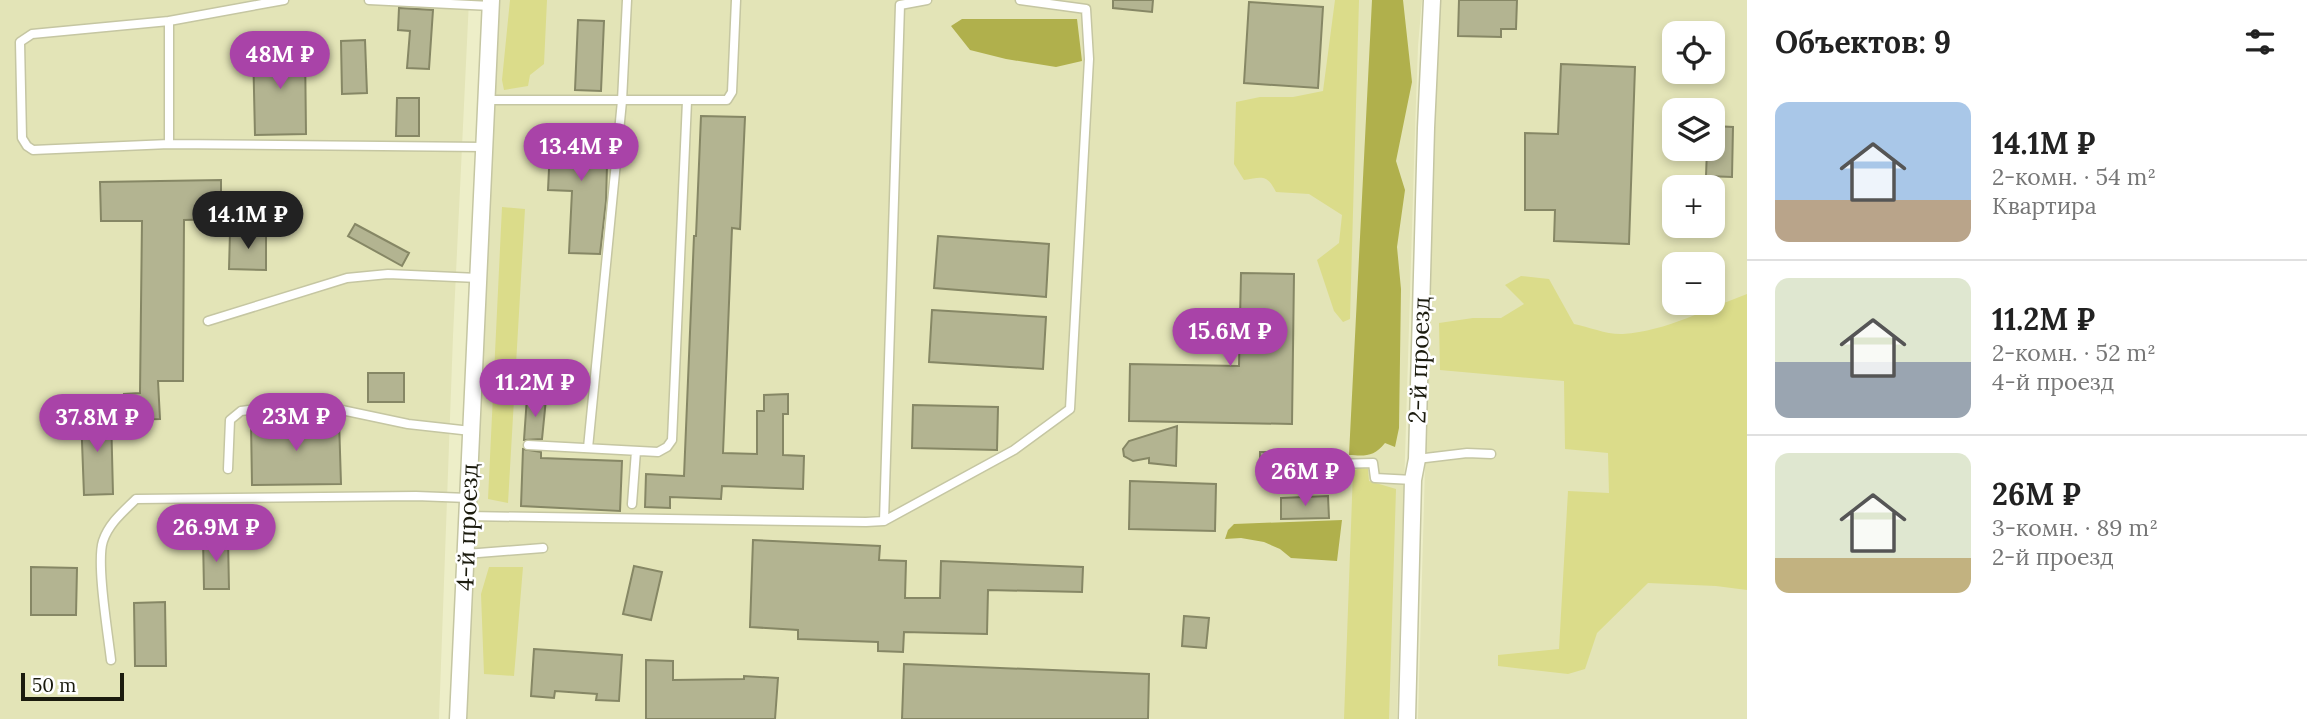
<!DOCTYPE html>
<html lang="ru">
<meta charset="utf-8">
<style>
:root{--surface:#fff;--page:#f6f6f6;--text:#222;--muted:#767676;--line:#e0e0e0;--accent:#a943a8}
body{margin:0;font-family:Lora,serif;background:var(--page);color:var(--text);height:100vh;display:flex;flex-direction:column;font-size:26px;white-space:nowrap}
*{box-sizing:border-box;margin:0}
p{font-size:23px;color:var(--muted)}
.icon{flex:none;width:38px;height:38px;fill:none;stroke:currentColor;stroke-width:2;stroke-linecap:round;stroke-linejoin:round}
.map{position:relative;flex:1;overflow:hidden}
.details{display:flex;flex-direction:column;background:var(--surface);width:560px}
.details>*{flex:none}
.fabs{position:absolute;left:1662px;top:21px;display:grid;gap:14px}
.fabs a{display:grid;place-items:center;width:63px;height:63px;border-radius:14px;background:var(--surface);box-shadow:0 4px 10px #0003;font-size:35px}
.scale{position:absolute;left:21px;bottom:18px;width:103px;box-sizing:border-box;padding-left:7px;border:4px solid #1b1b0e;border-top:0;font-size:19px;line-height:24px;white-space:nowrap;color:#1b1b0e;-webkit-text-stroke:5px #fff;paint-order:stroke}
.price{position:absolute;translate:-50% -60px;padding:0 16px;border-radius:24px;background:var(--accent);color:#fff;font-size:23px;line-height:46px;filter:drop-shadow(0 2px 4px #0008)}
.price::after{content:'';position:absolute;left:50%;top:42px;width:21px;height:16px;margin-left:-10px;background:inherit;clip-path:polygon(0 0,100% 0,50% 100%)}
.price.on{background:#222;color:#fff}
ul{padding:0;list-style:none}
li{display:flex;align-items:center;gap:21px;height:175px;padding:0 28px}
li+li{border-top:2px solid var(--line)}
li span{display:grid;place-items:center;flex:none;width:196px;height:140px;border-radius:14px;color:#555}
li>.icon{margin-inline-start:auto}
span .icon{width:84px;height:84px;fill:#fffc;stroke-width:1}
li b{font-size:30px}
h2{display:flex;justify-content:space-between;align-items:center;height:84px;padding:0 28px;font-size:30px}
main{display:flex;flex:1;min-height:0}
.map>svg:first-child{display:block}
.built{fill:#e3e4b7;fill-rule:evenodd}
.green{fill:#dbdc8a}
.forest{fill:#b0b04c}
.building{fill:#b3b491;stroke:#868765;stroke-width:2}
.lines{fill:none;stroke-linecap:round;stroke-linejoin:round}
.lane-casing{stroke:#c5c6a2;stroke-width:11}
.street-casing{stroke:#c5c6a2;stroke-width:19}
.lane{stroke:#fff;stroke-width:8}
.street{stroke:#fff;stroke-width:16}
.labels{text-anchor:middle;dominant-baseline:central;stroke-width:5;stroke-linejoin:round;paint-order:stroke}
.street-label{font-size:24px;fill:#1b1b0e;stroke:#fff}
</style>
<main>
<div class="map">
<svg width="1747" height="719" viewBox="0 0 1747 719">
<rect width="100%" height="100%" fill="#edeec8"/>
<path class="built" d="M0 0H469L453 336 439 719H0Z
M491 0H1422L1418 46 1415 130 1397 719H464Z
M1438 0H1747V719H1418ZM1675 33H1713V72H1675ZM1675 110H1713V149H1675ZM1675 187H1713V226H1675ZM1675 264H1713V303H1675Z"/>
<path class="green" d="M510 0H547L544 64 530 75 528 86 504 90 502 80Z
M1335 0H1359L1350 319 1343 322 1334 311 1317 260 1339 243 1342 215 1309 194 1276 192C1267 174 1262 177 1244 180L1234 164 1236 102 1260 97H1293L1323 91Z
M502 207 525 209 508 503 488 499Z
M1521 276 1549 279 1574 324C1589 327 1608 335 1623 334 1667 331 1706 309 1747 294V590L1716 586 1648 583 1597 633 1585 669 1568 674 1498 666V655L1559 649 1568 491 1609 493 1608 453 1565 449 1564 381 1440 370 1439 323 1473 318H1501L1524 304 1505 285Z
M1360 468 1368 469 1369 481 1396 489 1389 719H1344L1353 471Z
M489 567H523L514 676 484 674 481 594Z"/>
<path class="forest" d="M1372 0H1403L1412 82 1396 161 1405 190 1397 247 1401 289 1399 428 1395 447 1385 443C1374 457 1365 456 1349 455Z
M962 19H1077L1082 61 1056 67 1006 59 970 50 951 26Z
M1342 520 1337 561 1291 558 1280 549 1264 542 1241 538 1225 539 1228 530 1234 524Z"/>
<path class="building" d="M1113 0H1153L1152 12 1113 8Z
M1459 0H1517L1516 29H1501V37L1458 36Z
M1249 2 1323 7 1318 88 1244 83Z
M399 8 433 10 429 69 407 68 410 31 398 30Z
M578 20 604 21 601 91 575 90Z
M365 40 367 93 342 94 341 41Z
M253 47H305L306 134 255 135Z
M1561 64 1635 67 1629 244 1554 241 1555 210H1525V133L1558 134Z
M397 98H419V136H396Z
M701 116 745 117 740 229 732 228 723 453 757 454V411H764V395L788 394V414H783V455L804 456 803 489 722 486 721 499 670 497V508L645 507 646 474 684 476 694 236H696Z
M1713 126 1733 127 1732 177 1706 176 1707 149H1713Z
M551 128 608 130 606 201 600 254 569 253 572 191 548 190Z
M221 180V219L184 220 183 381H158L160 419 126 420 124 394 140 393 142 221H101L100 182Z
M355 224 409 253 402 266 348 236Z
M230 232 266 233V270L229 269Z
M938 236 1049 244 1046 297 934 288Z
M1241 273 1294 274 1292 424 1129 421 1130 364 1239 366Z
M932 310 1046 317 1043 369 929 362Z
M368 373H404V402H368Z
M527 397 546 399 542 439 524 440Z
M913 405 998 407 997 450 912 448Z
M111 414 113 494 84 495 81 415Z
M339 420 341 484 252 485 251 422Z
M1177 426 1176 466 1149 463V458L1133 461 1124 456 1123 449 1129 441Z
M523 449 541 452V458L622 461 620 511 521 506Z
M1260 452H1317V477H1260Z
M1130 481 1216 484 1215 531 1129 529Z
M1328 496 1329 518 1281 519V498Z
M203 538H228L229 589H204Z
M753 540 880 546 879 560 906 561 905 598H940L941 561 1083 567 1082 592 988 590 987 634 904 632 903 652 878 651V642L798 639V630L750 627Z
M634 566 662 572 651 620 623 614Z
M31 567 77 568 76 615H31Z
M165 602 166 666H135L134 603Z
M1184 616 1209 618 1206 648 1182 646Z
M534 649 622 655 619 701 596 700 597 694 555 691 554 698 531 696Z
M646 660 673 661V680L744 679V676L778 678 775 719H646Z
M904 664 1149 674 1148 719H902Z"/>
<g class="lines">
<g class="lane-casing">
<path id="lane" d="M284 0 169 21V144L484 147
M369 0 491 6
M169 21 32 34 20 42 22 138 27 146 33 150 169 144
M486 100H727L732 92 736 0
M208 321 347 278 388 274 478 278
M528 445 658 452 667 447 672 440 687 101
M588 448 622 101 627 0
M1417 459 1467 453 1491 454
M1336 464 1373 463 1375 478 1413 480
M228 469 230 420 241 411 249 410 337 409 408 424 471 431
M632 504 636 451
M467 516 866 522 884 521 1014 450 1070 409 1089 59 1086 9 1020 0
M884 521 900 5 927 0
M466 554 543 548
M111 660C108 634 96 562 103 541 109 523 123 512 136 499L416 496 468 498"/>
</g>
<g class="street-casing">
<path id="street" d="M458 719 491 0
M1407 719 1413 480 1417 459 1426 128 1432 0"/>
</g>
<use href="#lane" class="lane"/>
<use href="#street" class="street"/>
</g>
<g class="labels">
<g class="street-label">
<text transform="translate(1419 360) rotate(-88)">2-й проезд</text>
<text transform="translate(467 527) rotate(-88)">4-й проезд</text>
</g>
</g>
</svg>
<div class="fabs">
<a><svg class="icon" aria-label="locate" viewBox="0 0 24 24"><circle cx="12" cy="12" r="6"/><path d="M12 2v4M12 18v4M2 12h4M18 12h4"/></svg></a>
<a><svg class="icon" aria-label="layers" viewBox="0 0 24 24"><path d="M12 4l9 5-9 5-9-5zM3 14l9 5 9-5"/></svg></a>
<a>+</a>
<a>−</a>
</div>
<div class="scale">50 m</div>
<b class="price" style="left:280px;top:91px">48M ₽</b>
<b class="price" style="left:581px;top:183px">13.4M ₽</b>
<b class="price on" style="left:248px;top:251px">14.1M ₽</b>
<b class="price" style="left:1230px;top:368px">15.6M ₽</b>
<b class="price" style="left:535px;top:419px">11.2M ₽</b>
<b class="price" style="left:296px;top:453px">23M ₽</b>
<b class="price" style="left:97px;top:454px">37.8M ₽</b>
<b class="price" style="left:1305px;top:508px">26M ₽</b>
<b class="price" style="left:216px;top:564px">26.9M ₽</b>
</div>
<section class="details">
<h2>Объектов: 9<svg class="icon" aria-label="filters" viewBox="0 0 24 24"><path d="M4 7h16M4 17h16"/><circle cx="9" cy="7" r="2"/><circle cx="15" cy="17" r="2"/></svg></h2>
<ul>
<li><span style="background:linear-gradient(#a9c7e8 70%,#b9a48a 0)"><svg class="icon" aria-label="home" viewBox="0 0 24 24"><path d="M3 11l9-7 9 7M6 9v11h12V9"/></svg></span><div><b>14.1M ₽</b><p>2-комн. · 54 m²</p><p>Квартира</p></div></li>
<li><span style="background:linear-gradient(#dfe7d0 60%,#9aa5b1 0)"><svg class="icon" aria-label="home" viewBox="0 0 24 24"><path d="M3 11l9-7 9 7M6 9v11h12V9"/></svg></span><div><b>11.2M ₽</b><p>2-комн. · 52 m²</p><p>4-й проезд</p></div></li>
<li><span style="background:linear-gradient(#dfe7d0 75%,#c2b280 0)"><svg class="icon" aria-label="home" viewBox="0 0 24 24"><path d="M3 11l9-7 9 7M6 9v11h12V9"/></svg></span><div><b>26M ₽</b><p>3-комн. · 89 m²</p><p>2-й проезд</p></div></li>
</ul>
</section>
</main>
